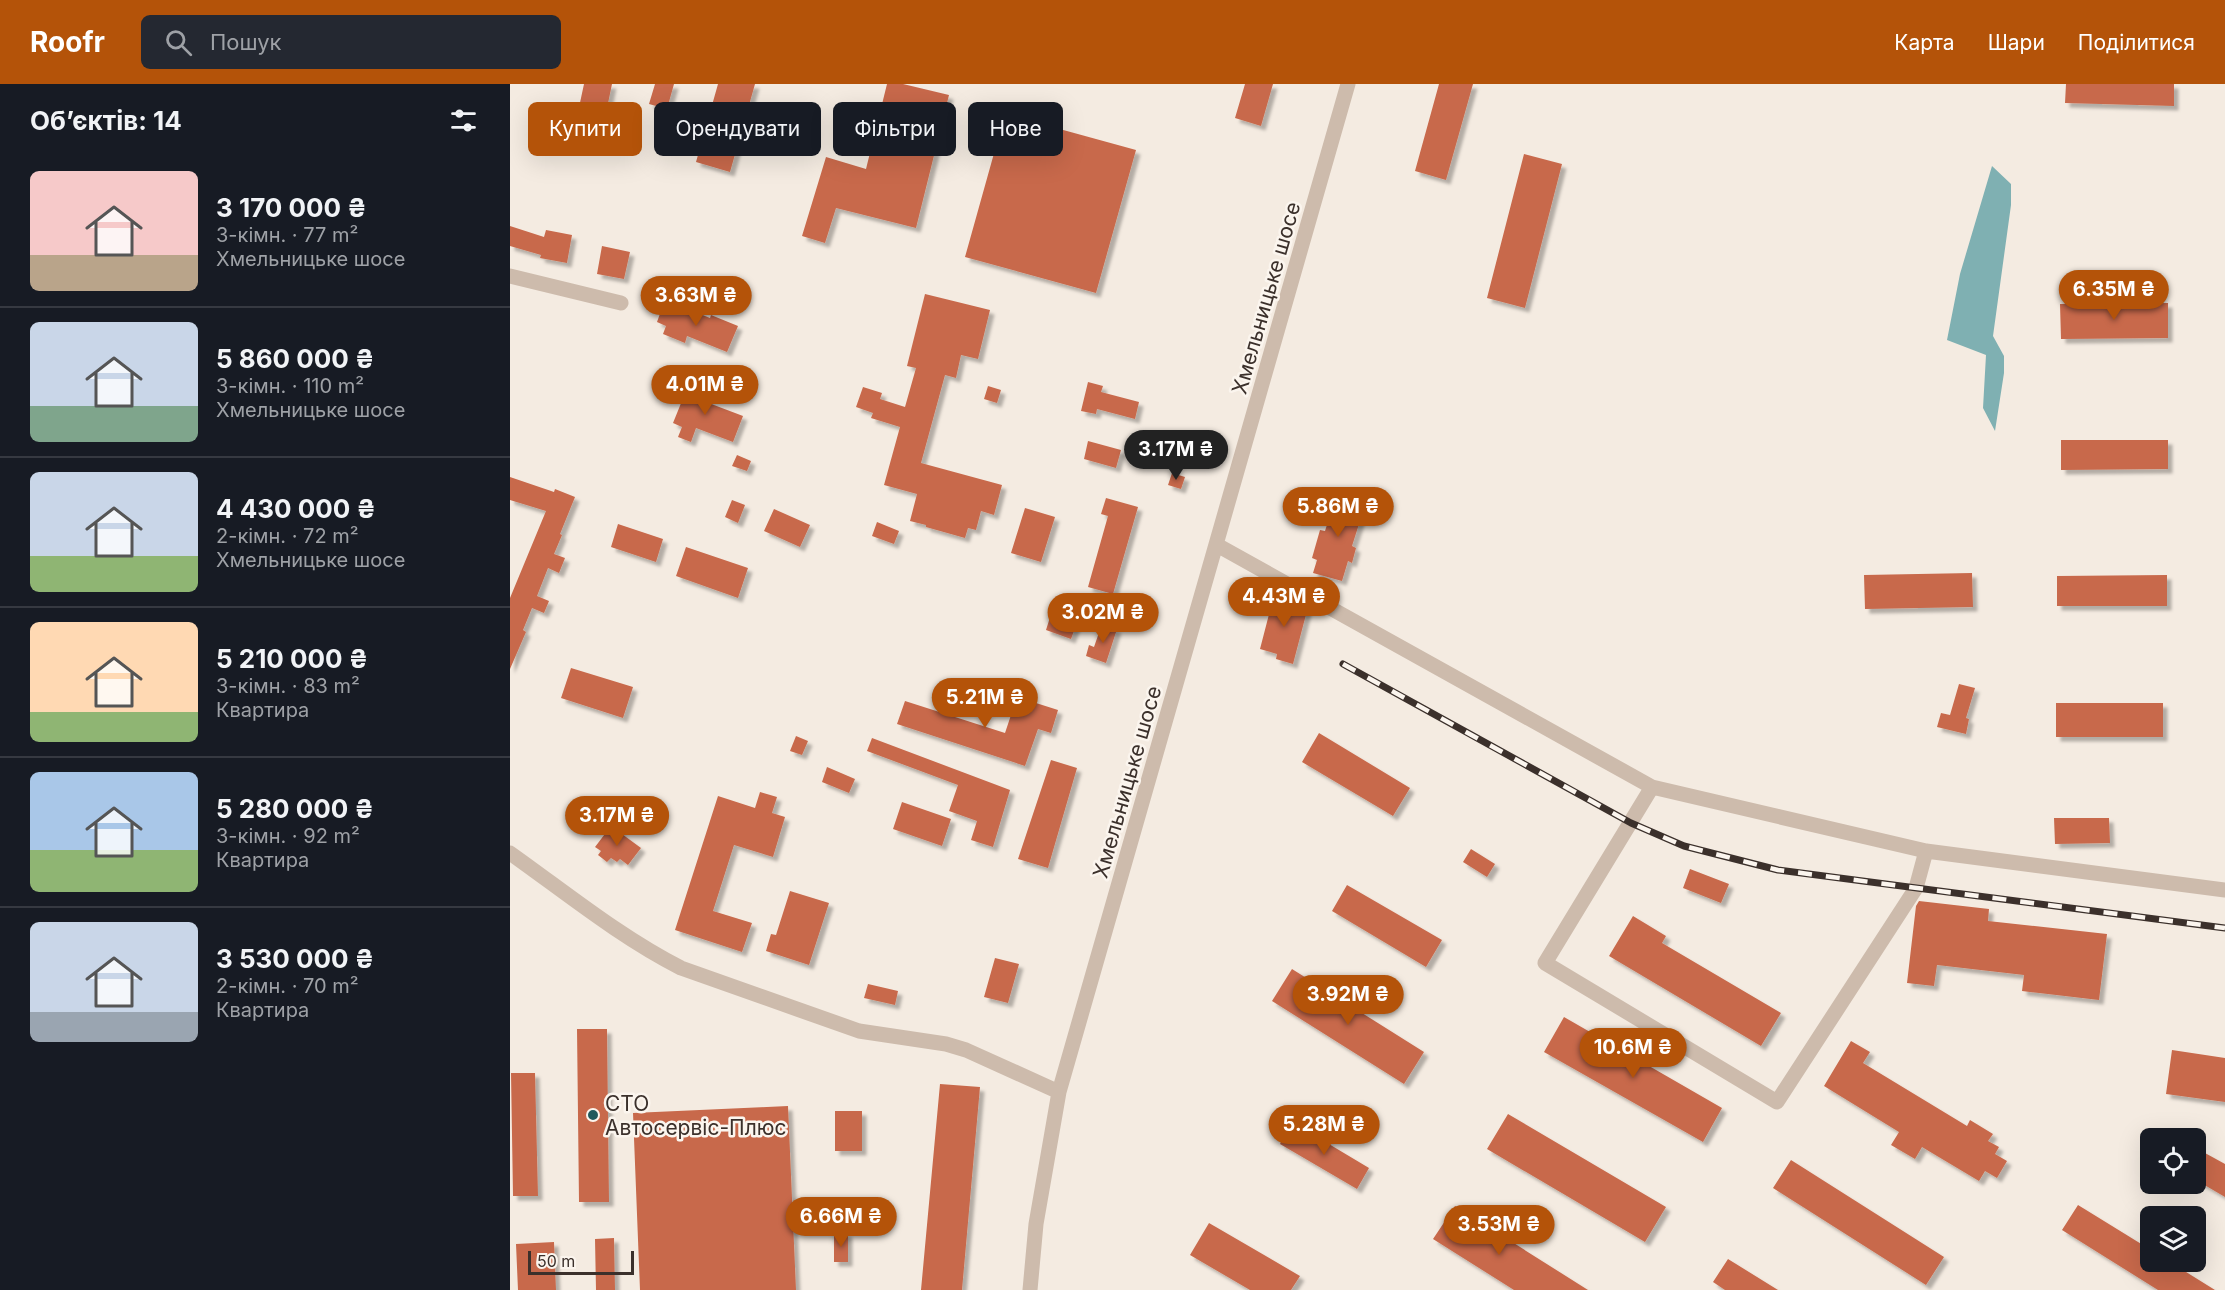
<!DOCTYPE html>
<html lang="uk">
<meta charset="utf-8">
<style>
:root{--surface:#171b24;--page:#242831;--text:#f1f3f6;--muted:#9ea1a6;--line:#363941;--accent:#b45309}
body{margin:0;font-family:Inter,sans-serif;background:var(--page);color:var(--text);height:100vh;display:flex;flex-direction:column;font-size:22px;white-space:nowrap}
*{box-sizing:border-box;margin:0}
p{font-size:20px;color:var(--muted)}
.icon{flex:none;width:33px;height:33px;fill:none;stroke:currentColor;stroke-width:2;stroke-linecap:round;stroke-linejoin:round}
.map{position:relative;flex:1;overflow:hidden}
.drawer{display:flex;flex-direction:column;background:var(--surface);width:510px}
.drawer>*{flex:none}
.hud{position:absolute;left:18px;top:18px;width:570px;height:54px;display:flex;gap:12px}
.buttons{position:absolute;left:1630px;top:1044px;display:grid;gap:12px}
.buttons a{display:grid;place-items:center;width:66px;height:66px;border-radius:9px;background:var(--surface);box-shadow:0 6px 24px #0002;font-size:30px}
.scale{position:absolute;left:18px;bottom:15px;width:106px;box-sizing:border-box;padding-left:6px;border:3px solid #3b302b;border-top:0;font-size:16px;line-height:21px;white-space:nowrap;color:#3b302b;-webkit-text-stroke:4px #fbf5ee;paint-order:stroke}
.price{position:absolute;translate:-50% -51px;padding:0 14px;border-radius:21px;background:var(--accent);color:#fff;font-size:20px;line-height:39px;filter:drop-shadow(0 2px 3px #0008)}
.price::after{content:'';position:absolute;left:50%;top:36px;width:18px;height:14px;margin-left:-9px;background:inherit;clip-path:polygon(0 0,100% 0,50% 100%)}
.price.current{background:#222;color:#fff}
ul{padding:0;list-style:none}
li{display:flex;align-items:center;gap:18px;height:150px;padding:0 30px}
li+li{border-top:2px solid var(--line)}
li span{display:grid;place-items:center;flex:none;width:168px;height:120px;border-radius:9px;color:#555}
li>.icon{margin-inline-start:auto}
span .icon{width:72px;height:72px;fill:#fffc;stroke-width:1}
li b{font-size:26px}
h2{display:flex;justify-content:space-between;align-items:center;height:72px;padding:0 30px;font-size:26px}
.pill{padding:0 21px;border-radius:9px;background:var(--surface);box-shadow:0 6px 24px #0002;font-size:21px;line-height:54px}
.pill.current{background:var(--accent);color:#fff}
header{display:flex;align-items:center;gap:36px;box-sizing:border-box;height:84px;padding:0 30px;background:var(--accent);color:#fff}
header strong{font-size:28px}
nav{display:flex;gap:33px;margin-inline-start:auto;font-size:21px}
.search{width:420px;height:54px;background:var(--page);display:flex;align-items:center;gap:15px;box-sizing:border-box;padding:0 21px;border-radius:9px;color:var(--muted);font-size:22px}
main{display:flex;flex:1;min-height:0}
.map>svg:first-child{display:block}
.water{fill:#7fb0b2}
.building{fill:#c8694b;filter:url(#shadow)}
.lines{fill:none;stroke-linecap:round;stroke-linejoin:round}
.minor{stroke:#cdbbac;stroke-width:15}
.rail-casing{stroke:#3b302b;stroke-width:7}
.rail{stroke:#fbf5ee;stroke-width:4.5;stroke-dasharray:14;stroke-linecap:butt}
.poi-dot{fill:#1f5a5e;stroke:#fbf5ee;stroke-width:2}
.labels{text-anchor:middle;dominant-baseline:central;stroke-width:5;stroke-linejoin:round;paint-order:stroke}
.street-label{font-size:21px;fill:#3b302b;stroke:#fbf5ee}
.poi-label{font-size:21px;fill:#3b302b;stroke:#fbf5ee;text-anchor:start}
</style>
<header>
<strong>Roofr</strong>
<div class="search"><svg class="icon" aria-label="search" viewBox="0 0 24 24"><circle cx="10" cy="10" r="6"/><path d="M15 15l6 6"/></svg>Пошук</div>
<nav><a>Карта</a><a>Шари</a><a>Поділитися</a></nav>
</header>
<main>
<section class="drawer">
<h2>Об’єктів: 14<svg class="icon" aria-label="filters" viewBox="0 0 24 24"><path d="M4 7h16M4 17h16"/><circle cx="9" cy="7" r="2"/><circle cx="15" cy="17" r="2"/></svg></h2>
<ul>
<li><span style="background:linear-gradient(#f6c9c9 70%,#b9a48a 0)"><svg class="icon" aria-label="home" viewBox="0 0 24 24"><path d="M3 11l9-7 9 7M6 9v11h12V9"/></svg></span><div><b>3 170 000 ₴</b><p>3-кімн. · 77 m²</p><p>Хмельницьке шосе</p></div></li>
<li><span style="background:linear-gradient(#c9d6e8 70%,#7fa58c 0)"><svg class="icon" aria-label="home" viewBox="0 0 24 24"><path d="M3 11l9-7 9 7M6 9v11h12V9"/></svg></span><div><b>5 860 000 ₴</b><p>3-кімн. · 110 m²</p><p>Хмельницьке шосе</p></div></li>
<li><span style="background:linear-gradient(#c9d6e8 70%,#8fb573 0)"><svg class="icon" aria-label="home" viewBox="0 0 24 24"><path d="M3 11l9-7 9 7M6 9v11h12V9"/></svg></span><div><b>4 430 000 ₴</b><p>2-кімн. · 72 m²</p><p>Хмельницьке шосе</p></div></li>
<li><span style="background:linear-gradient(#ffd9b3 75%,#8fb573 0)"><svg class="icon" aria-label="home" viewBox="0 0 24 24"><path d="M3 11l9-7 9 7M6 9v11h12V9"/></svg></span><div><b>5 210 000 ₴</b><p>3-кімн. · 83 m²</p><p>Квартира</p></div></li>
<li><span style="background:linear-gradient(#a9c7e8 65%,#8fb573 0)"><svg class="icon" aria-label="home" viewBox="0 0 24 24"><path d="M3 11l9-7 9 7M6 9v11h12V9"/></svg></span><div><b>5 280 000 ₴</b><p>3-кімн. · 92 m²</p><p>Квартира</p></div></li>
<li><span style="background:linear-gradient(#c9d6e8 75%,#9aa5b1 0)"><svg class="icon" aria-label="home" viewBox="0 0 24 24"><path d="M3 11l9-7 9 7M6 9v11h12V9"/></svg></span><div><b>3 530 000 ₴</b><p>2-кімн. · 70 m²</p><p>Квартира</p></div></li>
</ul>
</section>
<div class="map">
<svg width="1715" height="1206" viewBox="0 0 1715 1206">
<defs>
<filter id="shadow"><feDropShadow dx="4.5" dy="4.5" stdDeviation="1.5" flood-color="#0004"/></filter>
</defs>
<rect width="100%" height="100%" fill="#f4ebe1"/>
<path class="water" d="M1482 82 1501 100V121L1483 252 1494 272V289L1485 347 1473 324 1476 271 1437 256 1450 190Z"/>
<path class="building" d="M74 0H102L95 34 68 28Z
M145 0H164L157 25 139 20Z
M208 0H245L220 88 186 78Z
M377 0H393L439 11 406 144 326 124 315 159 292 152 316 73 356 85Z
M735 0H763L751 42 725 34Z
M929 0H963L936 96 905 87Z
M1556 0H1664V22L1555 19Z
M495 30 626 66 586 209 455 173Z
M1014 70 1052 80 1015 224 977 214Z
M0 142 34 153 36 146 62 151 57 179 30 174 31 171 0 162Z
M92 162 120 168 114 195 87 190Z
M415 210 480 226 468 275 451 271 446 294 435 291 411 379 492 401 484 431 471 427 466 446 458 444 455 454 416 443V441L400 437 407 410 374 401 390 343 361 334 363 329 346 323 353 303 372 309 370 315 395 323 406 284 397 282Z
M155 216 200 234 201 231 228 242 217 268 177 252 175 259 153 250 156 242 147 238Z
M1658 219V254L1551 255 1550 220Z
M180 297 201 305 196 318 233 332 223 358 186 344 181 358 168 353 172 343 163 339Z
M578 298 593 302 591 308 629 318 625 335 587 325 586 330 571 327Z
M478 302 491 306 487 319 474 315Z
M1551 356H1658V385L1551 386Z
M578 357 611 366 606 384 574 375Z
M227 371 241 377 237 387 222 382Z
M662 389 675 393 671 405 658 401Z
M0 393 44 408 45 405 65 413 50 450 52 451 44 470 55 474 49 489 38 484 27 512 39 517 34 529 22 524 13 546 16 548 0 585V514L36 427 0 416Z
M827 410 856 418 842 462 846 464 842 479 838 477 832 497 803 489 807 476 802 474 810 446 815 447Z
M596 414 628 423 603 510 578 503 598 432 591 430Z
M222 416 235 421 228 439 215 433Z
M515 424 545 433 531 478 501 469Z
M264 425 300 441 290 463 254 447Z
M367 438 389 447 384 460 362 452Z
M108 440 153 455 146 478 101 463Z
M176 463 238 484 228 514 166 492Z
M1462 489 1463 523 1355 525 1354 491Z
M1657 491V522H1547V492Z
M764 511 789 518 798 523 783 580 766 575 767 570 750 565Z
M543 524 569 533 561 555 536 546Z
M592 540 607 545 596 579 576 572 579 561 584 563Z
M61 584 123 603 113 634 51 614Z
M1449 600 1465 604 1456 634 1459 635 1456 650 1427 643 1431 629 1440 631Z
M507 613 548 626 541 649 528 645 515 682 387 640 395 617 495 649Z
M1546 619H1653V653H1546Z
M809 649 900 704 883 732 792 678Z
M286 652 298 657 292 671 280 667Z
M362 654 500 706 483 763 461 756 467 737 439 727 448 701 357 667Z
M541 676 567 684 538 784 508 775Z
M317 683 345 695 339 709 312 698Z
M250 708 267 713 262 729 275 733 263 773 224 761 203 827 242 839 232 868 165 846 208 712 245 724Z
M392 718 441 735 432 762 383 745Z
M1544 734H1599L1600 759 1545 760Z
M101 742 131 764 118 781 110 775 107 778 101 774 97 778 88 771 91 767 85 763Z
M961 765 985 780 977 793 953 778Z
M1180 785 1219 800 1211 819 1173 804Z
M837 801 932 856 916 883 822 827Z
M280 807 319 819 299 881 256 867 261 850 266 851Z
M1409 817 1479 825 1478 837 1597 850 1589 916 1512 907 1514 891 1427 881 1424 902 1397 899 1406 822Z
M1123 832 1156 852 1152 859 1271 929 1251 962 1099 872Z
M485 874 509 880 498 919 474 913Z
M782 885 914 968 894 1000 762 917Z
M358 900 388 907 385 921 354 914Z
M1054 933 1212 1024 1193 1058 1034 968Z
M67 945H97L99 1118H69Z
M1341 957 1360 968 1353 979 1457 1042 1460 1036 1483 1050 1478 1057 1489 1063 1485 1070 1497 1077 1487 1094 1475 1087 1469 1097 1412 1063 1405 1075 1381 1061 1389 1048 1314 1002Z
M1662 966 1715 974V1018L1656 1010Z
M1 989H25L28 1112H3Z
M430 1000 470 1003 452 1206H411Z
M278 1022 286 1206H130L123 1029Z
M325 1027H352V1067H325Z
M998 1030 1156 1123 1135 1158 977 1065Z
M782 1038 859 1084 847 1105 770 1060Z
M1695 1069 1715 1080V1113L1686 1096V1085Z
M1281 1076 1434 1173 1416 1201 1263 1104Z
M1568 1121 1641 1166V1178H1660L1705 1206H1648L1552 1146Z
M945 1122 1078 1206H1004L923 1155Z
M699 1139 790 1192 781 1206H740L680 1171Z
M324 1149H338V1178H324Z
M104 1154 105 1206H86L85 1155Z
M44 1158 46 1206H8L6 1160Z
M1218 1175 1268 1206H1215L1203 1198Z"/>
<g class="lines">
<path class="minor" d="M0 192 111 219
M707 461 1142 703 1416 767 1715 806
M1142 703 1035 879 1267 1018 1406 804 1416 767
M0 769C55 808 110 853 171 884L349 947 436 960 456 966 549 1008
M520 1206 526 1140 549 1008 838 0"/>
<g class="rail-casing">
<path id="rail" d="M833 580 1121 739 1174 762 1268 786 1715 844"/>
</g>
<use href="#rail" class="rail"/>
</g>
<circle class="poi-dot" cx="83" cy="1031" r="6"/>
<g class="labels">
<g class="street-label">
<text transform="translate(756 214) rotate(-74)">Хмельницьке шосе</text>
<text transform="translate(617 698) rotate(-74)">Хмельницьке шосе</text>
</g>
<g class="poi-label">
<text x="95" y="1019">СТО<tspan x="95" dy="24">Автосервіс-Плюс</tspan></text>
</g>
</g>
</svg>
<div class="buttons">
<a><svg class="icon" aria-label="locate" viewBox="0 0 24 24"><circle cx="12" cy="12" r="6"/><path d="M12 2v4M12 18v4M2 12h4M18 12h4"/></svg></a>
<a><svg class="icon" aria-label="layers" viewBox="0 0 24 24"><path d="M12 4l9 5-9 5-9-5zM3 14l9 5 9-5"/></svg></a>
</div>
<div class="scale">50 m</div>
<b class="price" style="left:1604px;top:237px">6.35M ₴</b>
<b class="price" style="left:186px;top:243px">3.63M ₴</b>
<b class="price" style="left:195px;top:332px">4.01M ₴</b>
<b class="price current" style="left:666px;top:397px">3.17M ₴</b>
<b class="price" style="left:828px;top:454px">5.86M ₴</b>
<b class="price" style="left:774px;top:544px">4.43M ₴</b>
<b class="price" style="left:593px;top:560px">3.02M ₴</b>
<b class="price" style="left:475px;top:645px">5.21M ₴</b>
<b class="price" style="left:107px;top:763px">3.17M ₴</b>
<b class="price" style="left:838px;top:942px">3.92M ₴</b>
<b class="price" style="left:1123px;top:995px">10.6M ₴</b>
<b class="price" style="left:814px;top:1072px">5.28M ₴</b>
<b class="price" style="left:331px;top:1164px">6.66M ₴</b>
<b class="price" style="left:989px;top:1172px">3.53M ₴</b>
<div class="hud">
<a class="pill current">Купити</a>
<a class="pill">Орендувати</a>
<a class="pill">Фільтри</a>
<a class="pill">Нове</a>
</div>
</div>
</main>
